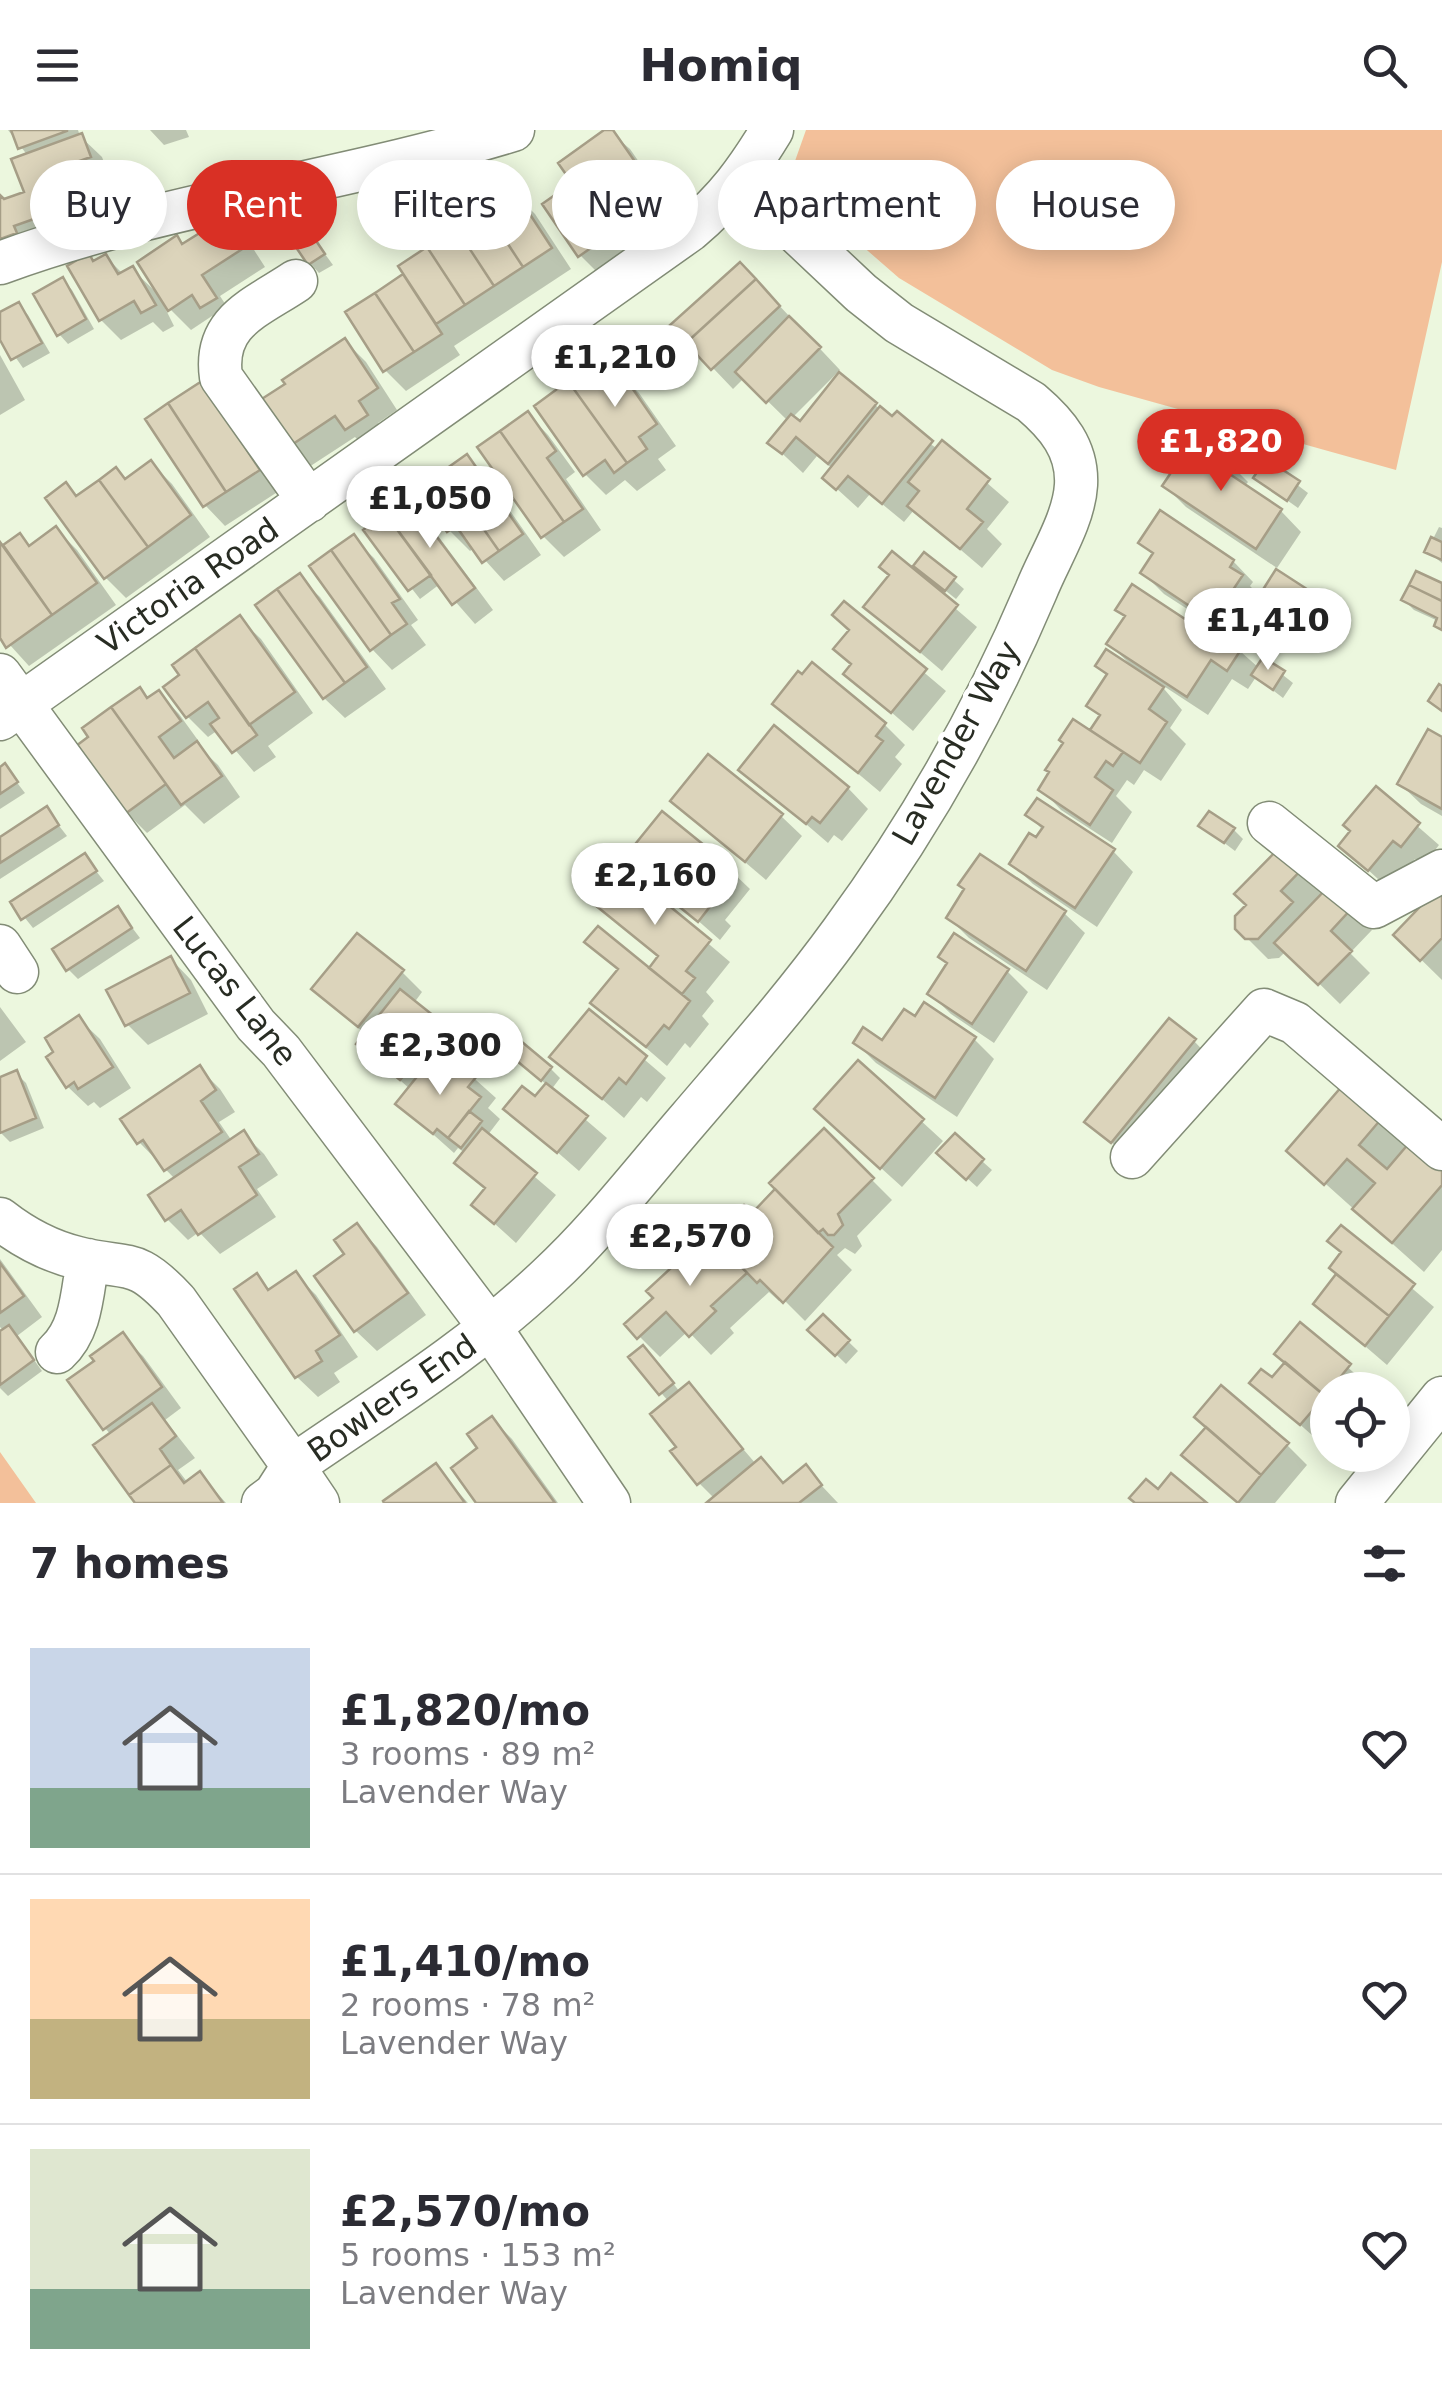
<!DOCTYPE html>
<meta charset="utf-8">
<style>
:root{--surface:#fff;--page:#f7f7f7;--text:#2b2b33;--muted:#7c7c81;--line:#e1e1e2;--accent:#d93025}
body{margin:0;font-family:"DejaVu Sans",sans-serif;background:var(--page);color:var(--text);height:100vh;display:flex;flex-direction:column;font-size:38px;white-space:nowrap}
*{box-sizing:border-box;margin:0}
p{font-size:32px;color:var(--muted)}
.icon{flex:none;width:55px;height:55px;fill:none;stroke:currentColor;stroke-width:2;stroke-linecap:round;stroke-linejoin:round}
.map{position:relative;height:1373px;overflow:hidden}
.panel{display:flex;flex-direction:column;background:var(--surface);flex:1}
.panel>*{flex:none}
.guide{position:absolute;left:30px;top:30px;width:1382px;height:90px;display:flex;gap:20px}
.controls{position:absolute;left:1310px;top:1242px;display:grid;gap:20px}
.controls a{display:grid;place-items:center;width:100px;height:100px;border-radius:50%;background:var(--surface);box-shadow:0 5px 25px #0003;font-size:50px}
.price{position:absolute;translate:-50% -85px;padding:0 22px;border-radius:35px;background:#fff;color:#222;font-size:32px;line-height:65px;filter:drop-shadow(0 2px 5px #0008)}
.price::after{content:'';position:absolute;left:50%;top:60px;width:30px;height:22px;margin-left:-15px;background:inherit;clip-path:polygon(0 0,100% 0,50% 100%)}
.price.active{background:var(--accent);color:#fff}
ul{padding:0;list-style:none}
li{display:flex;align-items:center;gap:30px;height:250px;padding:0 30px}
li+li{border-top:2px solid var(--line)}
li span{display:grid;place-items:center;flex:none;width:280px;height:200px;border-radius:0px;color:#555}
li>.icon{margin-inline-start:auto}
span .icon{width:120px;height:120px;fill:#fffc;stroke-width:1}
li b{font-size:42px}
h2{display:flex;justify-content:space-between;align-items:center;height:120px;padding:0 30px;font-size:42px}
.tag{padding:0 35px;border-radius:45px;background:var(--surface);box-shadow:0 5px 25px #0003;font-size:35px;line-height:90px}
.tag.active{background:var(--accent);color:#fff}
header{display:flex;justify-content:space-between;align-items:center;height:130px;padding:0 30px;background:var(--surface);font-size:45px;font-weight:600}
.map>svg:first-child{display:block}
.green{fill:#f3c09a}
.shadow{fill:#0003}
.building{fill:#dcd4bb;stroke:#a69e87;stroke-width:2.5}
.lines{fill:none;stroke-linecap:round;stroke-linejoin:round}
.minor-casing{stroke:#828c76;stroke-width:45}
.minor{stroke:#fff;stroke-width:42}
.labels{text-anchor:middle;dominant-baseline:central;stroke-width:10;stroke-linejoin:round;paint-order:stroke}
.street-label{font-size:32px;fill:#282c23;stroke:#fff}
</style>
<header><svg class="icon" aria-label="menu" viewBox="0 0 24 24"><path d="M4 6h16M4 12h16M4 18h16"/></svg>Homiq<svg class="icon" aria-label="search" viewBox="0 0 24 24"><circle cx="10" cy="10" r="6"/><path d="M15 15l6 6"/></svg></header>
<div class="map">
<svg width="1442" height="1373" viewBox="0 0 1442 1373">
<rect width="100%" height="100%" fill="#ecf7de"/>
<path class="green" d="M806 0H1442V132L1396 340 1099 257 1052 240 899 148 845 101 804 61 798 47 795 31Z
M0 1322 36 1373H0Z"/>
<path class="shadow" d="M8 0H78L80 6 102 27 110 48 87 56 100 92 0 131V68L6 71 27 63 28 26Z
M150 0H186L189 7 164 15Z
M608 0 630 19 680 91 600 145 580 125 575 54Z
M514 63 535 84 571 139 454 216 460 225 406 261 385 240 348 183 406 145Z
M227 89 247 109 265 137 220 166 235 189 223 197 212 186 191 200 161 170 174 196 163 202 153 192 121 210 101 190 89 126 96 133 106 127 123 144 132 139 157 163 184 116Z
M300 90 333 135 319 143 310 133Z
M63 150 72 160 94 199 68 214 59 204Z
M760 155 840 240 792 288 801 294 840 246 892 289 938 319 942 314 1009 372 987 399 1002 414 982 438 914 380 904 392 870 364 858 378 825 348 833 339 817 326 803 343 770 312 788 291 744 248 733 259 713 238Z
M18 175 28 185 50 223 23 238 0 205V185Z
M345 211 366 232 397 280 378 293 387 306 367 319 355 307 309 337 289 316Z
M0 225 25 270 0 285Z
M636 225 653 249 644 256 634 246Z
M588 239 603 254 618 242 639 263 676 316 658 329 666 340 637 361 625 350 606 365 585 344Z
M201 254 279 361 225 396 205 375Z
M528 284 548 305 575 342 566 349 601 400 564 427 543 406Z
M466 328 487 348 541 425 504 451 474 418 470 421 449 400Z
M1227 331 1248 352 1244 357 1281 381 1301 402 1277 438 1186 377 1165 356Z
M1267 332 1308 363 1298 378 1256 348Z
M151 333 172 354 210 407 126 468 106 448 66 356 78 367 126 351Z
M407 371 427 391 493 480 475 494 440 454 420 469 366 400Z
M1439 397 1442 398V433L1427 421Z
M56 399 77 420 116 475 29 536 0 504V411L5 417 31 418Z
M353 408 374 428 418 490 411 495 426 515 392 540 372 519Z
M1141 413 1233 431 1253 452 1250 456 1261 467 1308 463 1318 473 1300 499 1260 469 1231 513 1259 538 1264 530 1293 553 1283 568 1256 547 1248 559 1232 549 1208 585 1159 553 1182 580 1170 598 1186 614 1161 651 1144 640 1134 655 1127 650 1116 666 1132 682 1112 713 1061 680 1041 659 1101 588 1089 575 1109 546 1098 535 1133 537 1109 514 1188 495 1195 484 1164 464 1143 443 1154 426Z
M892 424 977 497 942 541 867 477 892 446Z
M925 425 964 459 956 469 926 445Z
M299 447 320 467 386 559 345 588 324 568Z
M1442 456V501L1437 496 1438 491 1414 480 1404 470Z
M844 475 946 561 913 601 846 543 853 536 836 519 851 501Z
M240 489 261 509 313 583 268 616 276 627 254 642 218 600 208 607 187 586Z
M803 548 884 594 905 615 895 627 902 634 880 662 775 574Z
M139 561 149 570 159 563 179 584 200 613 197 615 218 635 240 667 204 694 185 675 147 703 126 682 85 599Z
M1442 609V686L1421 674 1400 654Z
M5 637 25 663 0 679V640Z
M742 639 848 658 868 679 842 711 834 705 828 713Z
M1376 660 1439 715 1423 736 1415 729 1390 760 1342 716Z
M673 671 781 686 802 706 766 750Z
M46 679 67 706 0 749V710Z
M1028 685 1113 721 1133 742 1097 797 1033 754 1012 734 1044 701Z
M1202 696 1233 699 1243 709 1235 721Z
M635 718 729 739 750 759 725 790 731 796 720 810 670 766 678 756Z
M1281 719 1330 758 1372 800 1350 823 1370 843 1340 874 1286 821 1279 828 1268 829 1237 798Z
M84 726 104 751 33 798 13 773Z
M624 742 730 832 706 862 714 871 702 886 709 894 690 918 685 913 667 936 594 873 619 841 588 812 649 841 659 828 598 774Z
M1442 763V850L1396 805Z
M118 779 140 808 78 849 68 839Z
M1064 783 1085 803 1047 860 969 808 949 788Z
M171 829 191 850 208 884 148 915 127 894Z
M1007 841 1028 862 994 913 951 884 930 864Z
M402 842 422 862 414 873 467 920 457 933 496 968 488 978 500 989 487 1006 556 1065 516 1113 474 1075 486 1060 457 1033 465 1023 458 1018 454 1023 398 973 410 959 359 914 366 905 315 858Z
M0 877 26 912 0 931Z
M589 882 666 948 647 972 641 967 624 988 553 927Z
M79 889 100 909 131 958 100 978 94 972 88 976 67 956Z
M974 909 994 929 957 987 876 933 856 913Z
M1194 911 1214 932 1133 1032 1088 991Z
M858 933 943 1011 902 1057 838 999Z
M524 936 551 939 560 948 551 960 607 1008 579 1041 507 978 535 970 547 955Z
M200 939 220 959 235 982 219 992 232 1011 243 1003 264 1024 278 1045 257 1059 276 1087 220 1124 199 1102 188 1110 167 1089 175 1049 139 1012Z
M16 943 26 953 44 998 10 1012 0 1002V950Z
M1344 959 1442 1043V1120L1424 1142 1289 1021Z
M824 1002 892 1070 857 1106 862 1116 855 1124 845 1118 837 1125 852 1140 805 1191 782 1168 779 1171 769 1162 730 1198 734 1203 711 1225 688 1201 660 1227 628 1195 721 1118Z
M955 1007 992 1040 977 1057 949 1032Z
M357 1096 377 1117 426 1185 377 1221 356 1201 317 1147 347 1125Z
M1341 1098 1434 1177 1387 1235 1316 1174 1339 1145 1343 1123Z
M0 1129 42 1187 17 1206 42 1241 8 1266 0 1258V1204L4 1201 0 1197Z
M295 1144 316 1165 358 1227 334 1243 340 1252 318 1267 297 1247 238 1160 256 1146 271 1161Z
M823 1187 858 1221 846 1234 811 1200Z
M1301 1196 1370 1257 1367 1260H1328V1308L1322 1314 1253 1253 1272 1251 1287 1233Z
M122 1206 143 1226 181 1278 165 1290 195 1328 178 1340 188 1353 200 1344 226 1373H138L111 1305 105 1298 97 1232Z
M631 1228H653L680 1262 689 1256 756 1334 761 1330 785 1354 805 1338 838 1373H709L714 1368 699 1353 680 1317 669 1272Z
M492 1289 512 1309 558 1373H479L480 1319Z
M1209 1298 1287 1315 1307 1335 1275 1373H1237L1185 1325Z
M435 1336 468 1373H387Z"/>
<path class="building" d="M11 0H67V1L18 19Z
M604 0H613L661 69 578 127 542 74 572 53 558 33Z
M82 3 91 27 68 35 82 72 14 96 17 103 0 109V65L4 69 24 62 11 29Z
M514 60 552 118 523 137 485 79Z
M485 79 523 137 494 156 456 98Z
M227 86 247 116 202 145 217 168 200 178 192 165 168 181 137 132 177 105 182 114Z
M300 87 325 124 308 135 283 98Z
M456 98 494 156 465 175 427 117Z
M427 117 465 175 436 194 398 136Z
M89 123 93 131 106 124 118 144 133 136 156 175 141 183 134 171 99 191 67 136Z
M740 132 756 149 686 213 670 195Z
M403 144 442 204 414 222 375 163Z
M63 147 86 189 57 206 33 164Z
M756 149 780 176 711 240 686 213Z
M375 163 414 222 383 242 345 182Z
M19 172 42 213 11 230 0 210V182Z
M789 186 821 217 766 273 735 242Z
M345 208 378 258 359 271 368 285 345 300 335 286 287 318 257 272 285 254 282 250Z
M626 212 646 238 632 248 613 222Z
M589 236 600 252 619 239 657 294 639 307 647 319 627 333 568 251Z
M839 242 877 273 828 334 796 307 782 324 767 313 791 284 800 291Z
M202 251 260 340 226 362 168 273Z
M568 251 627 333 614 343 605 330 583 346 534 276Z
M168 273 226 362 203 377 145 289Z
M880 276 892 286 897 281 933 311 882 374 848 346 836 360 822 348Z
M528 281 556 321 547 328 583 379 564 392 500 301Z
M500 301 564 392 541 408 477 317Z
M1195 307 1229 329 1222 339 1282 379 1256 419 1162 356Z
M942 310 990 349 967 379 983 392 960 419 907 376 919 361 908 352Z
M467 324 523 404 499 421 443 341Z
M1266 329 1300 351 1287 371 1253 348Z
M151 330 191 385 148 417 99 350 116 337 125 349Z
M443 341 499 421 482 433 456 396 447 402 417 360Z
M99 350 148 417 104 449 45 368 66 352 76 366Z
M407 367 475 458 452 475 385 383Z
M1160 380 1234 430 1230 437 1243 445 1212 491 1140 443 1153 423 1138 413Z
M385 383 431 445 408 461 363 400Z
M56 396 97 453 52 485 3 415 20 403 29 416Z
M354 404 400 469 392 473 407 494 391 505 331 420Z
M1431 407 1442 412V430L1424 422Z
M0 412 52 485 6 518 0 508Z
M331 420 391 505 370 521 309 436Z
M892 421 958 475 920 522 863 477 889 445 879 437Z
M924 422 956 447 945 461 913 436Z
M1276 439 1310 461 1290 491 1257 469Z
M1416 441 1442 453V471L1409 455Z
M300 443 367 537 345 553 277 459Z
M1132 454 1188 491 1192 484 1242 518 1227 541 1211 530 1187 567 1106 514 1125 486 1115 480Z
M1409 455 1442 471V500L1434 496 1437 488 1401 470Z
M277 459 345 553 323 569 255 475Z
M844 471 927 539 891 583 843 544 851 534 833 519 849 500 832 485Z
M240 485 295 562 249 595 195 518Z
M195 518 257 605 232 623 210 594 219 588 208 572 186 588 163 557 179 545 172 535Z
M1106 519 1164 557 1149 579 1167 592 1140 633 1090 600 1100 585 1086 576 1107 544 1095 536Z
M1263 527 1285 541 1273 560 1251 545Z
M812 532 886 593 876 606 883 611 858 643 772 574 798 541 802 544Z
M1439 554 1442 556V581L1428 571Z
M140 557 147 568 159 560 181 591 159 607 174 628 197 611 222 646 181 675 111 577Z
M111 577 166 654 125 684 76 616 88 607 82 598Z
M1073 589 1123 622 1113 636 1106 631 1095 647 1113 660 1090 695 1038 660 1049 642 1045 640 1063 613 1059 610Z
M774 595 849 657 820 693 812 687 806 694 738 640Z
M1428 599 1442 607V679L1397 654Z
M708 624 783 684 745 732 670 671Z
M5 633 18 652 0 664V637Z
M1376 656 1420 693 1401 717 1393 711 1368 741 1338 716 1350 701 1343 695Z
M1037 668 1115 719 1075 778 1009 734 1029 703 1036 707 1043 697 1025 685Z
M47 676 59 695 0 733V707Z
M662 681 731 737 706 768 712 774 698 792 666 766 676 754 632 718Z
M1209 681 1235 698 1224 713 1198 696Z
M1281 716 1304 737 1281 761 1293 772 1258 809H1245L1235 799V786L1246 775 1234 764Z
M85 723 97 741 21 790 10 772Z
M980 724 1066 781 1026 841 946 788 964 759 958 755Z
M623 738 711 810 686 841 695 848 682 864 649 838 658 826 595 775Z
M1330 755 1353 777 1331 801 1352 821 1318 855 1274 813Z
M1439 757 1442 759V808L1420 831 1393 805Z
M118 776 132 798 66 841 52 819Z
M598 796 690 871 669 899 664 895 646 917 590 873 618 839 584 812Z
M357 803 404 840 358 897 311 859Z
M954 803 1009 839 972 894 927 864 947 833 938 827Z
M171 826 190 863 125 896 106 860Z
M400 859 449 898 420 934 416 931 400 950 356 914Z
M924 872 976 907 935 968 853 913 863 897 882 910 904 879 915 886Z
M589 879 647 926 626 954 619 948 602 969 549 927Z
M79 885 113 937 78 959 74 952 66 958 46 927 53 922 45 908Z
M1169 888 1196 909 1111 1013 1084 992Z
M522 912 552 937 541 951 511 926Z
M456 929 477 946 468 957 481 967 448 1008 437 999 433 1004 395 974 428 933 444 945Z
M858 930 924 989 880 1039 814 979Z
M200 935 216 960 201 971 222 1002 164 1041 143 1010 137 1014 120 989Z
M17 940 36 988 0 1003V947Z
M546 953 588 986 557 1023 503 979 522 956 535 966Z
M1343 955 1382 988 1359 1015 1387 1039 1410 1012 1442 1039V1055L1392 1113 1352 1079 1375 1053 1347 1029 1324 1055 1286 1021Z
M469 981 482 991 461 1018 448 1008Z
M482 998 537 1043 494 1094 471 1075 485 1058 454 1033Z
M824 998 874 1048 838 1084 843 1095 834 1105H828L823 1099 818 1103 769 1053Z
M244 1000 259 1024 239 1037 257 1065 198 1105 181 1080 165 1091 148 1065Z
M955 1003 984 1029 966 1050 936 1023Z
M775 1059 833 1117 783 1173 760 1150 757 1153 720 1115 730 1104 722 1096 744 1075 752 1083Z
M357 1093 408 1163 354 1202 314 1146 344 1124 334 1110Z
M1341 1095 1415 1154 1389 1186 1329 1138 1341 1122 1327 1111Z
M709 1103 747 1143 711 1176 716 1181 689 1207 666 1182 637 1209 624 1194 653 1168 646 1161Z
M0 1133 24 1166 0 1183Z
M296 1141 340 1205 316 1221 322 1231 295 1248 234 1159 257 1143 268 1160Z
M1336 1144 1389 1186 1365 1216 1313 1174Z
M823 1184 850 1210 835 1226 807 1200Z
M1300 1192 1351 1234 1325 1266 1274 1224Z
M9 1195 34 1230 0 1255V1201Z
M123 1202 162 1257 103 1300 67 1250 94 1231 90 1226Z
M643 1215 674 1253 659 1265 628 1227Z
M1285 1232 1325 1266 1300 1295 1249 1253 1261 1239 1272 1247Z
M689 1252 743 1319 697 1355 670 1321 676 1317 650 1284Z
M1221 1255 1289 1313 1261 1345 1194 1287Z
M152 1273 176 1306 160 1319 171 1335 129 1365 93 1315Z
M492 1286 555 1373H476L451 1338 477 1318 467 1304Z
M1206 1297 1261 1345 1238 1373 1181 1325Z
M761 1327 783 1353 806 1334 822 1355 799 1373H706Z
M436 1333 465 1373H384L383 1371Z
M171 1335 184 1353 200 1341 223 1373H135L129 1365Z
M1171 1343 1207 1373H1135L1129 1368 1146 1349 1158 1359Z"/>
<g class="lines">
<g class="minor-casing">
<path id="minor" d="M0 133C167 72 344 52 513 0
M296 151C256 178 213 191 221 247L309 371
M0 545 256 895 281 921 491 1199 609 1373
M0 589 690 100C727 69 747 41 772 0
M1269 693 1374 777 1442 741
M0 816 17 842
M1132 1027 1264 880 1295 893 1442 1019
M0 1089C23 1107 49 1121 78 1128 130 1141 134 1126 176 1171L293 1336 275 1364 263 1373
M57 1222C82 1199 82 1162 88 1130
M318 1373 293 1336C380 1276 471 1220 548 1147 598 1101 644 1041 689 989 741 928 795 867 842 802 920 696 985 581 1036 461 1049 428 1074 390 1076 355 1078 319 1057 294 1031 272L899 193 861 163 741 50
M1357 1373 1442 1268"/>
</g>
<use href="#minor" class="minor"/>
</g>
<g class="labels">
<g class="street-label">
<text transform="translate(188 456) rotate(-35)">Victoria Road</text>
<text transform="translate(956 613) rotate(-61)">Lavender Way</text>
<text transform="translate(235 861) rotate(52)">Lucas Lane</text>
<text transform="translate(392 1268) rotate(-35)">Bowlers End</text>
</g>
</g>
</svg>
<div class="controls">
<a><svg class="icon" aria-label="locate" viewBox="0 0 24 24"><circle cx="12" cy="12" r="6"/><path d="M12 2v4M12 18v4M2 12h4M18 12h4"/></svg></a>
</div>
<b class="price" style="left:615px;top:280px">£1,210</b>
<b class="price active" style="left:1221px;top:364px">£1,820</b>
<b class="price" style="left:430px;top:421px">£1,050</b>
<b class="price" style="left:1268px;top:543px">£1,410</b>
<b class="price" style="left:655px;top:798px">£2,160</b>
<b class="price" style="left:440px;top:968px">£2,300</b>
<b class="price" style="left:690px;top:1159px">£2,570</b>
<div class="guide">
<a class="tag">Buy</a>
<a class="tag active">Rent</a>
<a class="tag">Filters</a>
<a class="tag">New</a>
<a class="tag">Apartment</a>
<a class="tag">House</a>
</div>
</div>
<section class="panel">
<h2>7 homes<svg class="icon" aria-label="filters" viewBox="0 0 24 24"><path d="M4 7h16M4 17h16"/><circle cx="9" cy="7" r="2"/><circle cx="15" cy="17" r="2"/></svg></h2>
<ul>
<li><span style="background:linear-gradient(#c9d6e8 70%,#7fa58c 0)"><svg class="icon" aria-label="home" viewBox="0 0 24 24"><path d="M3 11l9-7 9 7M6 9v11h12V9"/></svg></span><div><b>£1,820/mo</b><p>3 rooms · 89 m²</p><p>Lavender Way</p></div><svg class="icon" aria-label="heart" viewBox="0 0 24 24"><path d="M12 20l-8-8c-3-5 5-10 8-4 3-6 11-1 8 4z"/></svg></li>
<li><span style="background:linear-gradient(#ffd9b3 60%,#c2b280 0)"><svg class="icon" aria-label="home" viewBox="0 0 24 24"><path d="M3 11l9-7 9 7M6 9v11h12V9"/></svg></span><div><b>£1,410/mo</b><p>2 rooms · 78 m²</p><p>Lavender Way</p></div><svg class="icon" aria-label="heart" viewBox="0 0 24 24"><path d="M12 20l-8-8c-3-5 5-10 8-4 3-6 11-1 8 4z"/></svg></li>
<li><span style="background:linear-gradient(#dfe7d0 70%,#7fa58c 0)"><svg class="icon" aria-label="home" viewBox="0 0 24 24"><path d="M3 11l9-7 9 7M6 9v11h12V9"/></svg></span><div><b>£2,570/mo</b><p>5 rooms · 153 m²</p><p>Lavender Way</p></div><svg class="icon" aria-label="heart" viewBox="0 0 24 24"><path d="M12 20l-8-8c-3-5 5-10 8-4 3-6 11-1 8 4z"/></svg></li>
</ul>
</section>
